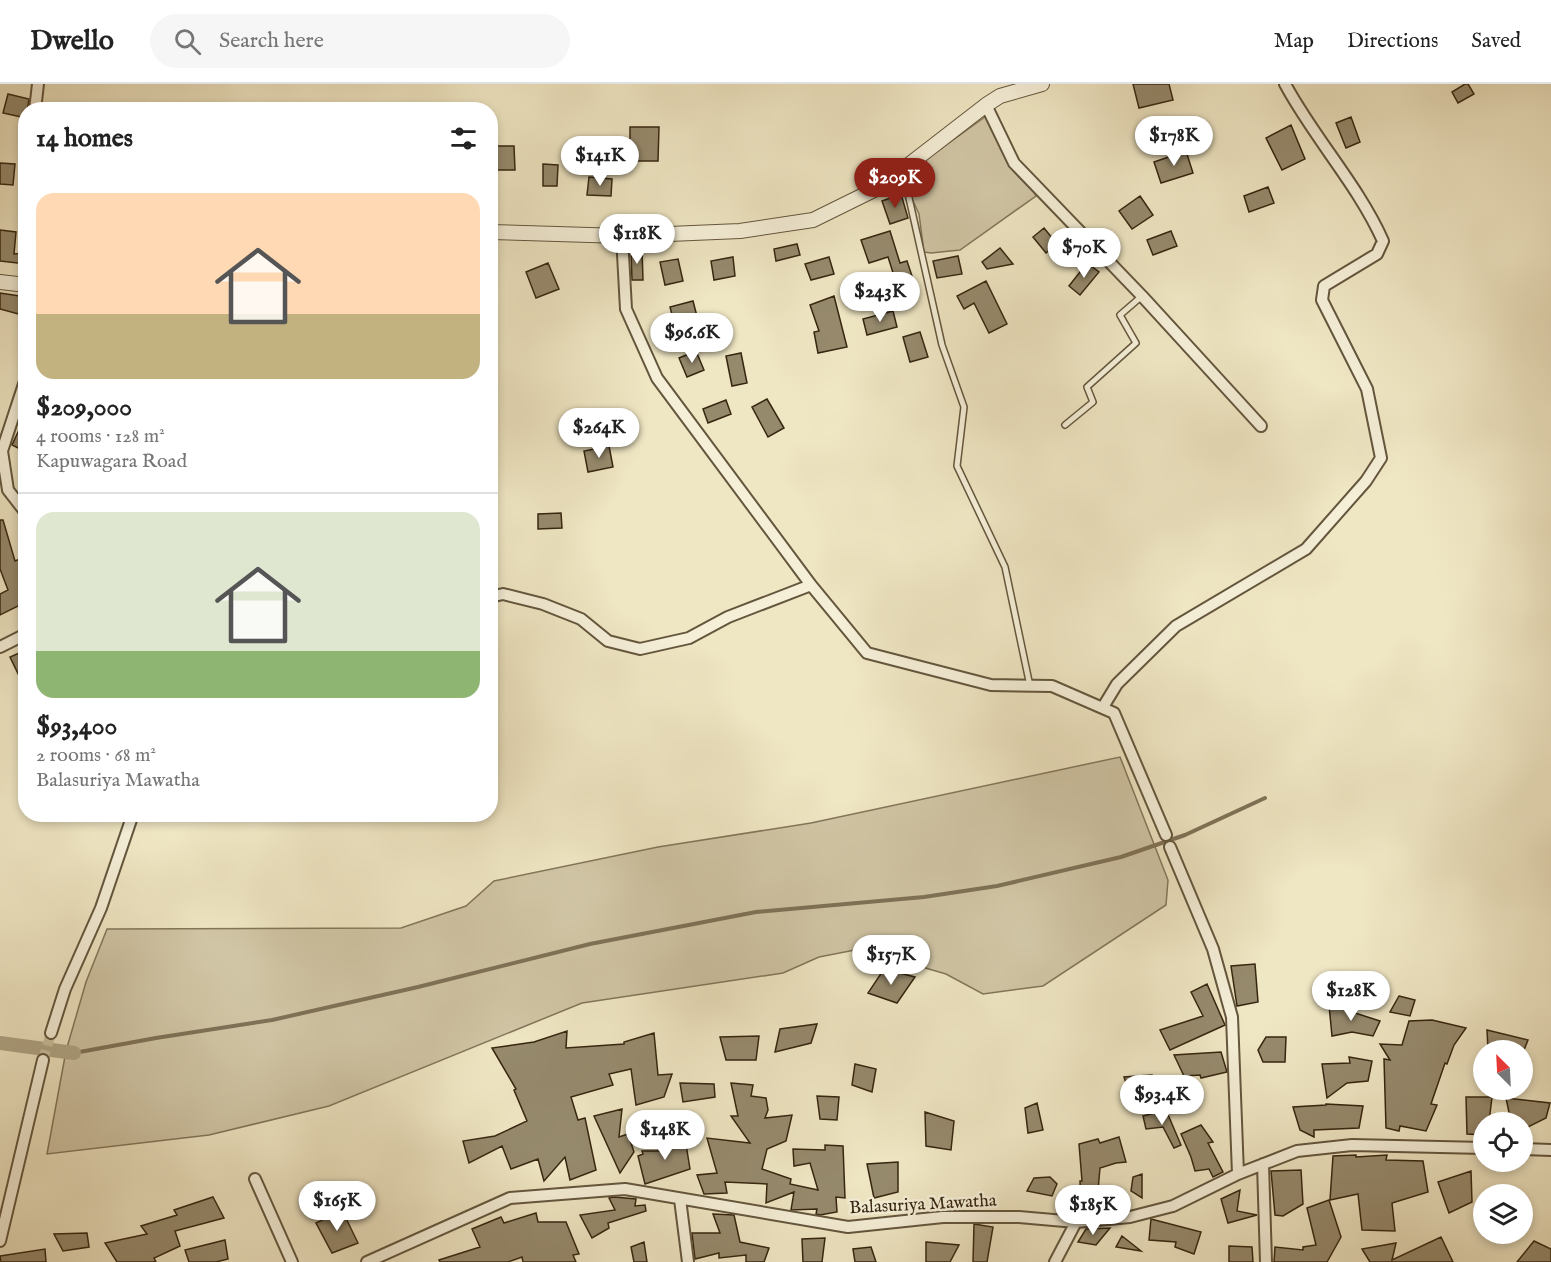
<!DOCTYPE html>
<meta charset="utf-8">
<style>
:root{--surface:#fff;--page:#f6f6f6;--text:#222;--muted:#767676;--line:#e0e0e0;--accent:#8f2418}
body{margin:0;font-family:"IM FELL English",serif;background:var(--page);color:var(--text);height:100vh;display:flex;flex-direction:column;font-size:22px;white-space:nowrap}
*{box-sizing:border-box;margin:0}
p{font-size:20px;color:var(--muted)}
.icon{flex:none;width:33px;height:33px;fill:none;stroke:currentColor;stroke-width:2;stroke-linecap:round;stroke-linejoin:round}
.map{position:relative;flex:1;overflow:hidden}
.drawer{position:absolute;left:18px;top:18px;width:480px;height:720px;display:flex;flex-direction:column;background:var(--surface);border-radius:24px;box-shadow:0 3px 9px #0003}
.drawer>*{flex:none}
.needle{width:39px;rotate:336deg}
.buttons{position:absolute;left:1473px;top:956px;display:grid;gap:12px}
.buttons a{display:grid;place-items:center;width:60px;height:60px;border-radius:50%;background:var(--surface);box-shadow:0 3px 9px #0003;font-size:30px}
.price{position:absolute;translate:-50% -51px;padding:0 14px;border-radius:21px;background:#fff;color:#222;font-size:20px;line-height:39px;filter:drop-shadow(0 2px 3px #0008)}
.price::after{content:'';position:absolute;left:50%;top:36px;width:18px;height:14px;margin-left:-9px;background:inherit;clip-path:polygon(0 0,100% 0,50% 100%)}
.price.selected{background:var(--accent);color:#fff}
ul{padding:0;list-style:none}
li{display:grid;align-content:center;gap:12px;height:318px;padding:0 18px}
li+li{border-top:2px solid var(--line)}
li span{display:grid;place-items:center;height:186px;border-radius:18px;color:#555}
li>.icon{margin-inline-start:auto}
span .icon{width:108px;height:108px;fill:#fffc;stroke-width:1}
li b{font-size:26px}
h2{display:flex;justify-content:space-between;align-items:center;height:72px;padding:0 18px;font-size:26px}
header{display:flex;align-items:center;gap:36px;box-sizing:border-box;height:84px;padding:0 30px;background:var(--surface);border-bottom:2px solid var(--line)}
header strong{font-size:28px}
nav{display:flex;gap:33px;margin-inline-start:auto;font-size:21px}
.search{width:420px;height:54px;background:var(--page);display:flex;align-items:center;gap:15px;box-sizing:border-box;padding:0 21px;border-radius:33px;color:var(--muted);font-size:22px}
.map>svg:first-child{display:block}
.green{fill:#d0c5a5;stroke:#83765a;stroke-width:1.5}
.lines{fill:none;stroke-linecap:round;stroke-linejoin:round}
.stream{stroke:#7f7257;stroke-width:4}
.canal{stroke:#b0a586;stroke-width:14}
.building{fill:#968a6d;stroke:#362610;stroke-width:1.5}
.minor-tunnel{stroke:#cac09f;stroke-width:10;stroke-dasharray:10 5;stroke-linecap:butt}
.service-casing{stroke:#64563d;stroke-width:8}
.minor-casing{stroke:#64563d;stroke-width:14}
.tertiary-casing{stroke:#64563d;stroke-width:16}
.service{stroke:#f5efd8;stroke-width:5}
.minor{stroke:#f5efd8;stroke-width:10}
.tertiary{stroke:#f5efd8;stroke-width:14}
.labels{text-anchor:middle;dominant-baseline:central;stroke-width:5;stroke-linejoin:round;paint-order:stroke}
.street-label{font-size:18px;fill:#362610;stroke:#f5efd8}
</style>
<header>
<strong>Dwello</strong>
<div class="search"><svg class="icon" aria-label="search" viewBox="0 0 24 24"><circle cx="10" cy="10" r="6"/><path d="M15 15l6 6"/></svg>Search here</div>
<nav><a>Map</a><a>Directions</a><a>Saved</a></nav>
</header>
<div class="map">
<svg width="1551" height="1178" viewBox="0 0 1551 1178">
<rect width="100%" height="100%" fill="#efe6c3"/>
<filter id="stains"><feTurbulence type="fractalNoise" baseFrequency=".00333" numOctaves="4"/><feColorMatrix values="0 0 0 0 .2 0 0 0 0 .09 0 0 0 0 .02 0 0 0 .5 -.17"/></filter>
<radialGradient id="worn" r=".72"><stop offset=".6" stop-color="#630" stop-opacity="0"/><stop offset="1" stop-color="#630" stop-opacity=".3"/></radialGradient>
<path class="green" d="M989 30 1036 112 960 166 931 169 924 168 919 130 902 93Z
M1120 673 1168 796 1166 821 1043 902 983 910 946 890 860 865 819 873 783 889 582 919 329 1022 209 1051 47 1070 66 967 86 898 107 845 401 844 466 822 494 797 658 763 811 739Z"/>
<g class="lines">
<path class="stream" d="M74 969 156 954 272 936 418 903 590 860 756 828 924 813 997 802 1121 773 1185 751 1265 714"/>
<path class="canal" d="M0 959 74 969"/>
</g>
<path class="building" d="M1133 0H1169L1173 16 1139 24Z
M1465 0H1468L1474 10 1458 19 1452 8Z
M8 10 29 15 26 34 3 29Z
M1351 33 1360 58 1346 64 1336 39Z
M1291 41 1305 75 1282 86 1266 54Z
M630 43H659L658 77H630Z
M490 62H514L515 86H490Z
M1186 67 1193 89 1161 99 1154 78Z
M0 79 15 80 13 101 0 100Z
M543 80 558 81 557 102H543Z
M589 93 612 95 611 112 587 111Z
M1268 103 1274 119 1249 128 1244 112Z
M901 110 908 134 890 140 882 117Z
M1140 112 1153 131 1132 145 1119 127Z
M1044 144 1057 160 1046 169 1033 153Z
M0 146 16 148 14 170 26 169V180L0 177Z
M890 147 900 179 907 177 912 192 896 198 888 173 869 179 861 156Z
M1171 147 1177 162 1153 171 1147 156Z
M797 160 800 171 776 177 774 165Z
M1000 164 1013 180 987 185 982 178Z
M631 166H642L643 196H632Z
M958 172 962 190 937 194 933 177Z
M733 173 735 192 714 196 711 177Z
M829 173 834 190 811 196 805 180Z
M678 175 683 197 665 201 660 178Z
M548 179 559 205 536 214 526 188Z
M1087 179 1099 188 1080 211 1069 202Z
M986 197 1007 240 989 249 974 219 964 225 957 212Z
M0 209 26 213V232L0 225Z
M834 212 847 263 818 269 814 248 819 247 810 221Z
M693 217 699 240 676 246 670 223Z
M893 227 897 243 867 251 863 235Z
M920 248 928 273 910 278 903 253Z
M696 267 704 286 687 293 679 274Z
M741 269 747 299 732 302 726 272Z
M767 315 784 344 768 353 752 323Z
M726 316 731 330 708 339 703 325Z
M26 331V368L12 361Z
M609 362 613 383 588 388 584 367Z
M561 429 562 444 538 445V430Z
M0 436H3L15 477 20 475 26 488V518L0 531V510L8 506 0 485Z
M26 566V606L10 573Z
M1255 880 1258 918 1237 922 1231 882Z
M884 885 915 893 897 919 868 909Z
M1207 900 1225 941 1170 966 1160 946 1203 932 1191 908Z
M1399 912 1415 916 1410 932 1390 928Z
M1329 921 1353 923 1352 928 1380 937 1373 952 1352 948 1332 952Z
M1432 936 1466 944 1454 961 1447 980 1445 979 1431 1020 1437 1021 1426 1047 1400 1042 1399 1047 1386 1044 1384 975 1390 976 1380 960 1402 961 1409 937Z
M817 940 811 959 775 968 780 945Z
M1487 946 1528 956 1524 966H1488Z
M567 947 566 964 624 960V958L654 949 658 991 672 990 664 1013 636 1021 631 985 609 990 613 1001 571 1013 578 1036 585 1034 596 1086 570 1096 565 1073 544 1097 538 1075 511 1085 502 1062 469 1079 463 1057 495 1052 527 1037 514 1006 516 1005 492 964 534 958Z
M759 952 756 976H726L720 953Z
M1266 953H1286L1285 978H1263L1258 966Z
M1221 968 1227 988 1201 994 1200 991 1184 992 1174 971Z
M1349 973 1372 977 1368 997 1347 999 1327 1014 1322 980 1350 979Z
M855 980 876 985 872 1008 852 1001Z
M1152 991 1156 1010 1131 1014 1124 993Z
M680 999 714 1000 715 1013 683 1018Z
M731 999 753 1001 751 1012 766 1014 768 1026 765 1034 792 1031 786 1057 767 1065 762 1085 791 1095 790 1100 818 1106 810 1079 794 1082 793 1065 825 1066V1061L843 1062 845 1114 836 1113 837 1128 820 1131 816 1130 817 1125 791 1126 794 1108 766 1119 767 1100 725 1098 727 1109 704 1110 697 1091 717 1089 707 1054 750 1059 731 1032H738Z
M817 1012 839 1013 837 1036 820 1035Z
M1466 1013H1492L1489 1038H1484V1051L1467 1050Z
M1506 1014 1550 1019 1546 1034 1522 1046V1038H1511Z
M1037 1019 1043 1046 1028 1049 1025 1024Z
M1326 1020 1363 1022 1359 1044 1314 1046V1053L1300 1046 1293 1023 1326 1021Z
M622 1025 619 1053 628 1050 634 1068 620 1089 594 1032Z
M1166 1026 1181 1061 1174 1064 1163 1043 1146 1045 1143 1032Z
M925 1028 954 1037 951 1066 926 1062Z
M1201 1041 1213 1058 1208 1059 1223 1088 1213 1093 1209 1085 1195 1087 1191 1073 1181 1050Z
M1119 1053 1126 1078 1116 1079 1100 1084 1096 1129 1081 1126 1080 1097H1082L1079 1060 1098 1055 1100 1059Z
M685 1054 690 1085 645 1100 638 1072 643 1070 642 1067H666L663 1059Z
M1356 1071V1073L1387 1071 1386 1076 1423 1077 1428 1108 1392 1119 1395 1147 1362 1146 1358 1110 1330 1116 1333 1072Z
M898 1078V1108L874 1114 867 1080Z
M1301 1086 1303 1120 1283 1132 1275 1131 1271 1087Z
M1471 1087 1472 1118 1449 1129 1438 1098Z
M1142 1090V1114L1131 1107 1133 1093Z
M1050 1093 1057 1100 1052 1112 1027 1107 1034 1094Z
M1240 1106 1237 1127 1257 1131 1228 1139 1221 1115Z
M213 1113 224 1134 175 1147 180 1162 154 1174 156 1178H117L105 1159 147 1150 141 1142 177 1131 174 1126Z
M614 1113 636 1115 635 1122 645 1121 646 1127 608 1139 609 1144 592 1154 580 1131 615 1126 609 1114Z
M1329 1116 1341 1153 1327 1178H1274L1275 1163 1303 1166V1163L1316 1161 1307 1124Z
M342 1126 358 1159 332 1169 316 1139Z
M536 1129 538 1138H566L579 1170 573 1171 576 1178H523L522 1173 508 1178H440L439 1176 480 1163 472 1145 501 1133 504 1139Z
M713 1130 734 1131 740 1158 769 1164 764 1178H746V1171L719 1174V1169L695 1175 692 1149H720Z
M1151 1135 1201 1148 1194 1170 1175 1163 1176 1158 1149 1156Z
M974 1140 993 1143 987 1178H973Z
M1110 1144 1096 1161 1078 1158 1086 1145Z
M87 1149 89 1163 63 1167 54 1150Z
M1122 1152 1141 1167 1116 1163Z
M1441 1153 1453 1178H1370L1362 1165 1396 1159 1392 1176Z
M825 1154 822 1178H803L802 1155Z
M225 1156 228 1175 216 1178H189L185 1166Z
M1534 1157 1551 1165V1178H1517Z
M644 1158 647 1178H634L631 1163Z
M926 1158 959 1161 950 1178H926Z
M1229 1162 1252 1163 1253 1178H1229Z
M871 1163 876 1178H855L853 1165Z
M45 1165 46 1178H1L0 1172Z"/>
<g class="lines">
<path class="minor-tunnel" d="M43 976 51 949"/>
<g class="service-casing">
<path id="service" d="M901 89 907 105 942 261 964 323 957 382 1005 483 1030 602
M1065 341 1093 318 1087 303 1136 259 1120 231 1142 212"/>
</g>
<g class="minor-casing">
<path id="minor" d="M986 21 1014 79 1142 212 1261 342
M35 26 38 0
M622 152 626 225 657 294 811 501 867 569 991 601 1052 602 1114 629 1166 751
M26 294 2 367 8 406 26 429
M490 513 503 510 543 520 581 535 608 557 640 565 689 554 728 533 811 501
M0 563 26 550
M1103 623 1117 600 1176 542 1306 465 1366 397 1381 374 1367 305 1322 216 1324 202 1377 170 1383 157C1358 101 1314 54 1285 0
M1170 763 1213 865 1232 933 1238 1090
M51 949 65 905 101 824 133 730
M1522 1065 1551 1066
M1263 1080 1266 1178
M255 1095 292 1178
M680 1115 688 1178
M0 1157 43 976
M367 1178 510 1114 625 1105 848 1143 943 1133H1019L1076 1138 1130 1133 1173 1122 1238 1090 1297 1067 1352 1061 1484 1064
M1055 1178 1076 1138"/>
</g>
<g class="tertiary-casing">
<path id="tertiary" d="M490 148 622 152 740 147 813 136 880 103 986 21 1000 12 1042 0
M0 198 26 201"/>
</g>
<use href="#service" class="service"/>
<use href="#minor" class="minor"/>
<use href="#tertiary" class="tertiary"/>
</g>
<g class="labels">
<g class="street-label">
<text transform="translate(923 1121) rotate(-3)">Balasuriya Mawatha</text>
</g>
</g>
<rect width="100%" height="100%" filter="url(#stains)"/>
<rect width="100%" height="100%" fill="url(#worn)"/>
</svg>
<div class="buttons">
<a><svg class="needle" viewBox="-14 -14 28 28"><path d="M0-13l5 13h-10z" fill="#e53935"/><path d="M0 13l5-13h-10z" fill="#767676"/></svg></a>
<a><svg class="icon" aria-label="locate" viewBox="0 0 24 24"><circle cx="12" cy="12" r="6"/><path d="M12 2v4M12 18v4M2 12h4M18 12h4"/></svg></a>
<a><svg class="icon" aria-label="layers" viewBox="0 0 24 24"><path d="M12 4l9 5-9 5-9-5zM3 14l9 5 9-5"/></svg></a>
</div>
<b class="price" style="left:1174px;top:83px">$178K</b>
<b class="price" style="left:600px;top:103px">$141K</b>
<b class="price selected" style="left:895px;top:125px">$209K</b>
<b class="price" style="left:637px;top:181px">$118K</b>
<b class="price" style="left:1084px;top:195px">$70K</b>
<b class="price" style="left:880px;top:239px">$243K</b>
<b class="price" style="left:692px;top:280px">$96.6K</b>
<b class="price" style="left:599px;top:375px">$264K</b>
<b class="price" style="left:891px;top:902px">$157K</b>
<b class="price" style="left:1351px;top:938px">$128K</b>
<b class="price" style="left:1162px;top:1042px">$93.4K</b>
<b class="price" style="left:665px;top:1077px">$148K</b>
<b class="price" style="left:337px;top:1148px">$165K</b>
<b class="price" style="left:1093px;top:1152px">$185K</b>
<section class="drawer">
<h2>14 homes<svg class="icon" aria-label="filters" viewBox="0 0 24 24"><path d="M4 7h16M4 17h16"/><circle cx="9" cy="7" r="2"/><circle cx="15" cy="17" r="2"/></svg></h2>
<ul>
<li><span style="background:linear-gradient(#ffd9b3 65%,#c2b280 0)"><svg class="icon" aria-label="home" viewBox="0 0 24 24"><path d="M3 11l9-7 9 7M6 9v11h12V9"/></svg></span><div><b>$209,000</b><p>4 rooms · 128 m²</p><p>Kapuwagara Road</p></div></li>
<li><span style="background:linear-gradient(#dfe7d0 75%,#8fb573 0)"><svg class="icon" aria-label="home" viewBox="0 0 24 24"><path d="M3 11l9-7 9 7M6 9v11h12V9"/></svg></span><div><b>$93,400</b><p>2 rooms · 68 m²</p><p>Balasuriya Mawatha</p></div></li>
</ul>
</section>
</div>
